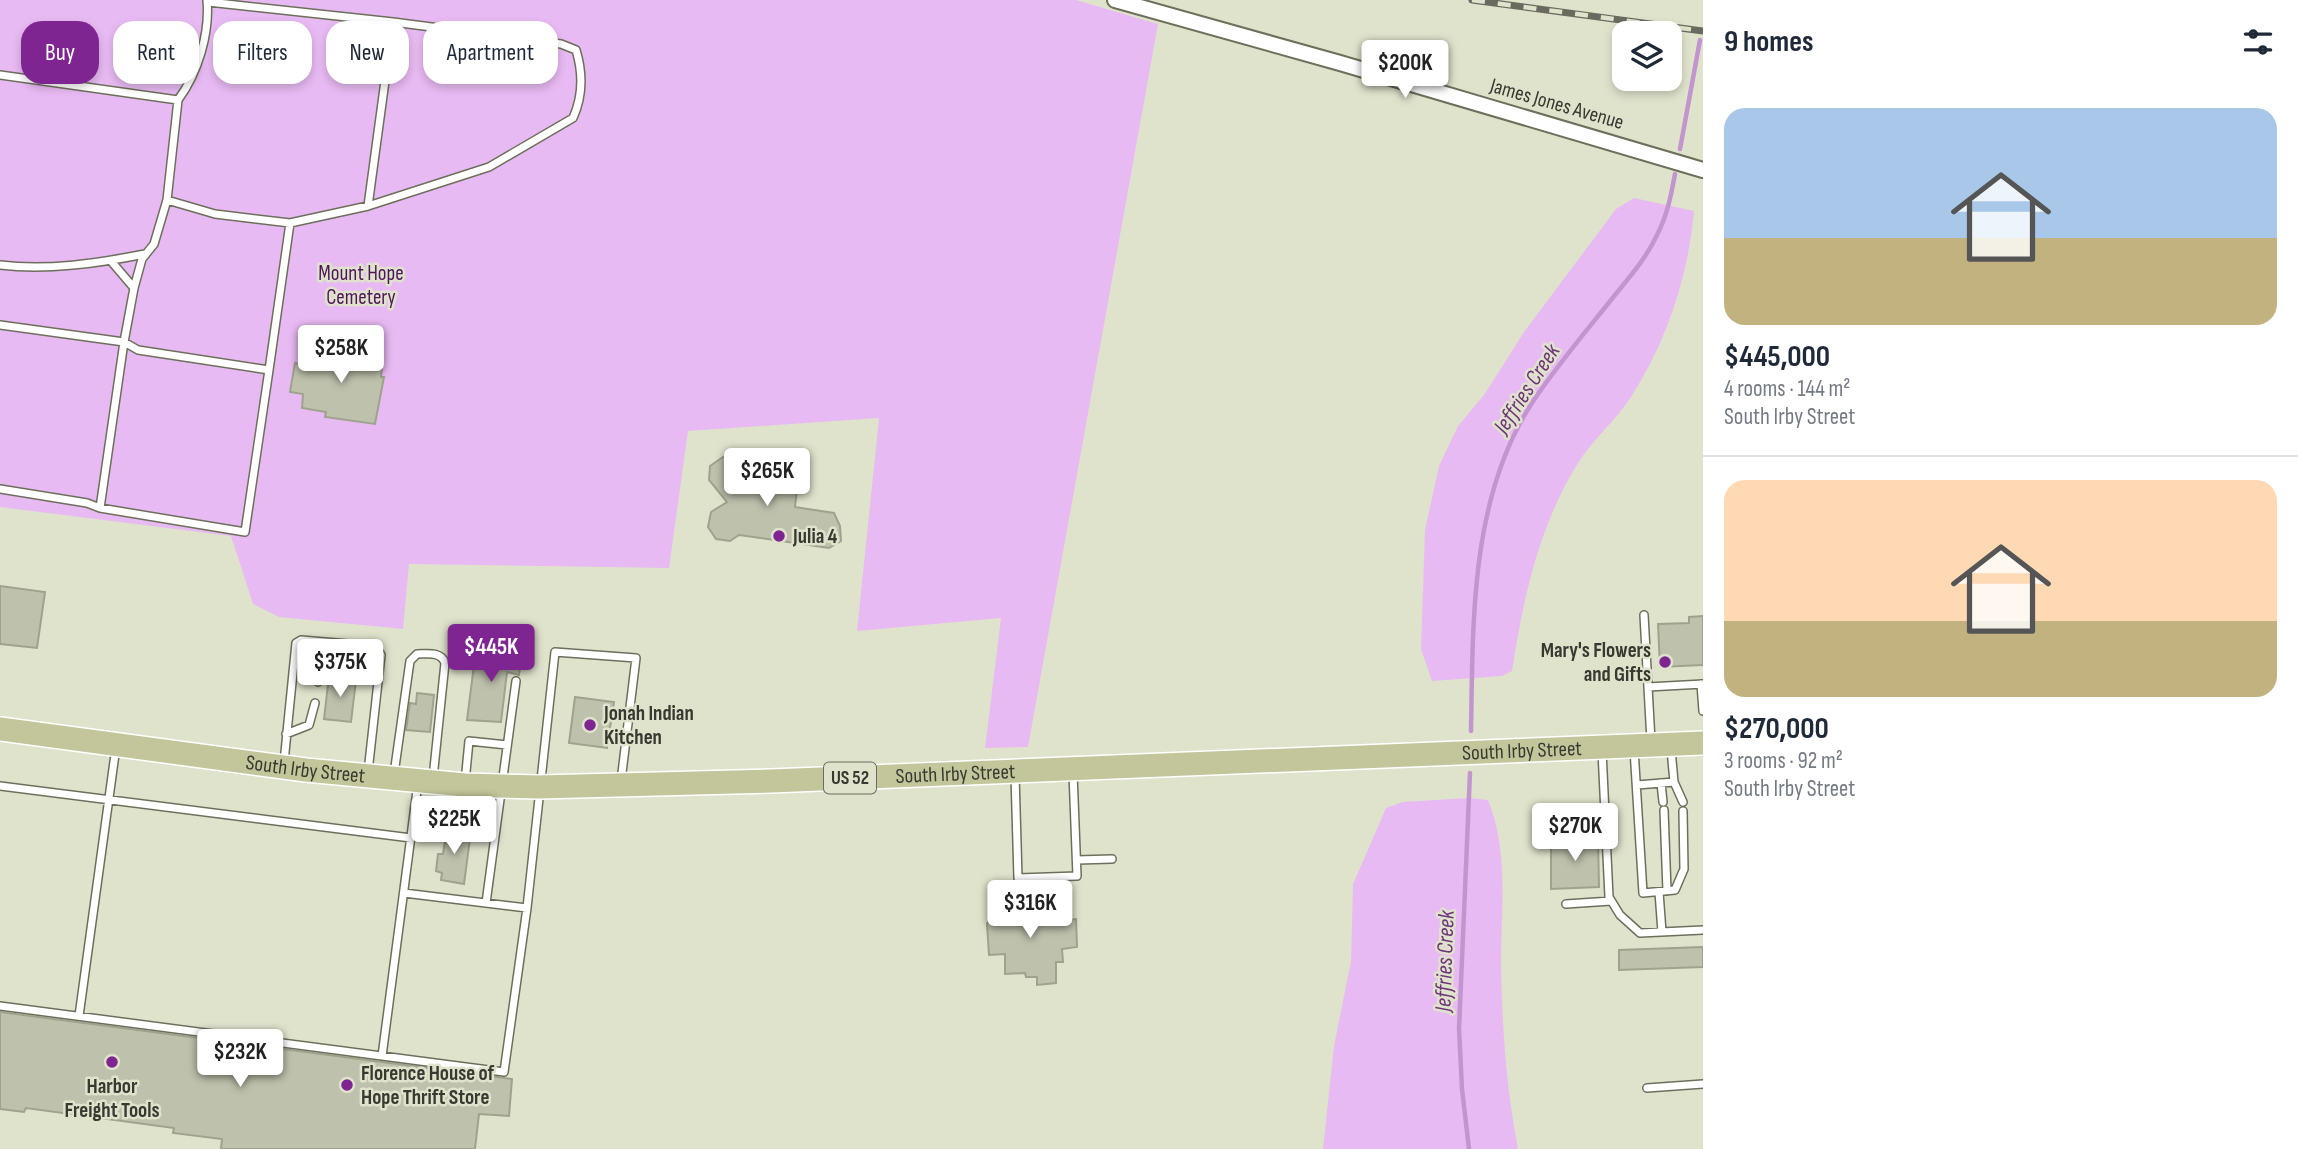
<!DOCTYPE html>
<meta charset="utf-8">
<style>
:root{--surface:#fff;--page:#f2f2f3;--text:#1f2937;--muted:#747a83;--line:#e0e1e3;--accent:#7f2592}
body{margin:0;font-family:"Sofia Sans Condensed",sans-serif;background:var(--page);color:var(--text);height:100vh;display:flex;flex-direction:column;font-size:26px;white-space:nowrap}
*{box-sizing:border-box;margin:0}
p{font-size:23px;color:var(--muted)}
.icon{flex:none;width:38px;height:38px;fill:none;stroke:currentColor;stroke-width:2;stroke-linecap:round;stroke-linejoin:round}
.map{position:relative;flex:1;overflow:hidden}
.panel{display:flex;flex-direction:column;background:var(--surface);width:595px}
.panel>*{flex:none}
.top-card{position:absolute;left:21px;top:21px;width:665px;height:63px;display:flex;gap:14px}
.tools{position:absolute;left:1612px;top:21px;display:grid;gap:14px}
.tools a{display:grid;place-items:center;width:70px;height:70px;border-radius:14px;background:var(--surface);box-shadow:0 4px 10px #0003;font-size:35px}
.price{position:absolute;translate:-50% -60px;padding:0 16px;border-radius:7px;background:#fff;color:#222;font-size:23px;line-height:46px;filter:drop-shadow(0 2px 4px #0008)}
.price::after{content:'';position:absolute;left:50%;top:42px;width:21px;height:16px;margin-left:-10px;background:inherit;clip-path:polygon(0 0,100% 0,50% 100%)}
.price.selected{background:var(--accent);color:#fff}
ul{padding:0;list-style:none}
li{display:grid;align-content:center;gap:14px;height:371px;padding:0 21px}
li+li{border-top:2px solid var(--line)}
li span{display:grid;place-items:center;height:217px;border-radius:21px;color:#555}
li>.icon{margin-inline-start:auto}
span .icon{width:126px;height:126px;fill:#fffc;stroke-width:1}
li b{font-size:30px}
h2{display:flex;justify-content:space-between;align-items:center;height:84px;padding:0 21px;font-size:30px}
.chip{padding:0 24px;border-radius:21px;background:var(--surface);box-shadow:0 4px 10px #0003;font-size:24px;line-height:63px}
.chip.selected{background:var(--accent);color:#fff}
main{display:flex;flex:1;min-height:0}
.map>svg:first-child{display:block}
.green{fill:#e8baf3}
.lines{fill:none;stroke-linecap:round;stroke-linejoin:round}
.stream{stroke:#c395ce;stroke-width:4.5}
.building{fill:#bec1ac;stroke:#9fa28d;stroke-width:2}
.lane-casing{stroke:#6d6f5b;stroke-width:10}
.street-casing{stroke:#6d6f5b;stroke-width:18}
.primary-casing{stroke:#fff;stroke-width:26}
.lane{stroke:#fff;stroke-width:7}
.street{stroke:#fff;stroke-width:14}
.primary{stroke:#c2c69a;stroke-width:23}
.rail-casing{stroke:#6a6b5e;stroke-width:7}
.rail{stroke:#e0e3cc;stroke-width:4.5;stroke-dasharray:13;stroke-linecap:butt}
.poi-dot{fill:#7f2592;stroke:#e0e3cc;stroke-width:2.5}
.labels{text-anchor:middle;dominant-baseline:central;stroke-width:5;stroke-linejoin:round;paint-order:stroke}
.shield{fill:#e0e3cc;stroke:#6a6c5f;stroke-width:2}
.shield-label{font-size:19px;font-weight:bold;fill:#383930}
.street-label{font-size:21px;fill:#383930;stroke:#e0e3cc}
.park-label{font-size:21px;fill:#4f155b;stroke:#e0e3cc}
.poi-label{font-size:21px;font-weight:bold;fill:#383930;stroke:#e0e3cc;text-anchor:start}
.water-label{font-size:23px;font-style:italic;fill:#6e357a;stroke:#e0e3cc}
</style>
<main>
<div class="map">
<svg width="1703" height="1149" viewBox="0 0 1703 1149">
<rect width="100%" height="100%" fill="#e0e3cc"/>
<path class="green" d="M0 0H1076L1158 24 1028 747 985 748 1001 618 857 631 879 418 688 431 669 568 409 564 403 629 279 617 253 604 231 536 0 507Z
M1634 198 1694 211C1688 277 1667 341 1631 397 1616 420 1593 439 1578 463 1539 525 1523 599 1512 671L1502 676 1432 681 1421 649 1425 530 1439 466 1458 426 1484 395 1524 332 1616 209Z
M1469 798 1488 800C1509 851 1501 909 1501 963 1502 1028 1506 1085 1518 1149H1323L1334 1046 1351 961 1353 884 1386 808 1403 802Z"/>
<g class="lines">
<path class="stream" d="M1680 149 1700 40
M1471 731C1473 623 1470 501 1530 406 1554 369 1584 334 1611 300 1627 280 1646 259 1657 235 1667 216 1671 196 1675 174
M1469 1149 1462 1089 1459 1029 1470 773"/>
</g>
<path class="building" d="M336 350 383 357 381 377H384L375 424 325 417 326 412 302 408 303 394 290 392 295 363 308 366 309 352 335 355Z
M723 457 738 460 753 485 776 466 791 468 798 480 795 507 834 513 840 526 841 541 829 548 739 535 730 541 716 539 708 527 711 512 727 502 709 480 710 466Z
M0 586 45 592 37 648 0 644Z
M1703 616V665L1660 667 1658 624 1689 623V617Z
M476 649 522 654 519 675 507 672 501 722 467 720Z
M329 676 356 680 351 722 324 719Z
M417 693 434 695 430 732 406 730 410 703 416 704Z
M575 697 614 702 607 748 569 743Z
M447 829 471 831 464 884 441 880 442 873 436 871 438 854H443Z
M1598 838 1599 887 1551 889V839Z
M1031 903 1032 910 1054 909 1055 921 1076 919 1077 947 1062 949 1063 962H1056V983L1037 985V977H1026L1025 973 1005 974V954L989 955 987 924 997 905Z
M1703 947V967L1619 970V950Z
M0 1012 512 1079 509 1116 479 1114 475 1149H221L222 1139 173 1133 174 1128 26 1108 24 1112 0 1109Z"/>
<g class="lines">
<g class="lane-casing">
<path id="lane" d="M0 75 178 100
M167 200 178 100C198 73 210 33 207 0
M368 206 489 167 573 118C583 96 583 73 576 50L561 44 393 22
M111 261 134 288
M0 265C47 271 99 263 145 254
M0 325 124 342 138 350 269 370 290 223 368 206 393 22 208 2
M269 370 245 532 100 508 124 342 134 288 142 259 154 244 167 200 215 214 290 223
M0 489 87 503 100 508
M1644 615 1651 741
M318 682 323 663 331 658 368 663 373 666 377 677
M1701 684 1703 711
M1648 687 1703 684
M286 734 309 725 315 703
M1634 749 1643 893 1675 890 1684 869 1683 811
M1671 749 1674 782 1683 802
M1602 751 1609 897 1620 915 1640 933 1703 930
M284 762 296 643 301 640 372 646 378 650 381 655 368 772
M394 774 410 661 417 654C427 654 441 651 445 663L433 778
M1015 775 1018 878 1077 876 1073 773
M465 782 469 741 507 745
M1661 783 1663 802
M1637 785 1674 782
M0 786 411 838
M1664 810 1667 891
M1557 818 1605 817
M1077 860 1112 859
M1659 892 1662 932
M404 893 527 908
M486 903 516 681
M1566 904 1611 901
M0 1006 504 1072 527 908 555 652 636 658 621 781
M79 1016 116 747
M382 1056 418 783
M1647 1088 1703 1084"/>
</g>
<g class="street-casing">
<path id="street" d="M1115 0 1340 63 1703 170"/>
</g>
<g class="primary-casing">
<g id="primary">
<path id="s1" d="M0 729 306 770 465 785 539 787 771 781 1703 743"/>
</g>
</g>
<use href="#lane" class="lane"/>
<use href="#street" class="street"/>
<use href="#primary" class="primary"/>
<g class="rail-casing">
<path id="rail" d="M1472 0 1703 31"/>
</g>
<use href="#rail" class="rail"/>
</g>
<g class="poi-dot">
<circle cx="779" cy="536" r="7"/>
<circle cx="1665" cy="662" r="7"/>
<circle cx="590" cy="725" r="7"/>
<circle cx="112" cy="1062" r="7"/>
<circle cx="347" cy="1085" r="7"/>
</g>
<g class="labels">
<rect class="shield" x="824" y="762.5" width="52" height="31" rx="5"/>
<g class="shield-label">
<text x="850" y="778">US 52</text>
</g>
<g class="street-label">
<text transform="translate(1557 104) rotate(16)">James Jones Avenue</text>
<text stroke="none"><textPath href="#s1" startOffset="1526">South Irby Street</textPath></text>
<text stroke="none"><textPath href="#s1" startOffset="308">South Irby Street</textPath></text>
<text stroke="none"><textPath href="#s1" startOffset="959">South Irby Street</textPath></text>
</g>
<g class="park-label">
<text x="361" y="273">Mount Hope<tspan x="361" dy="24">Cemetery</tspan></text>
</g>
<g class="poi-label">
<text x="793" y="536">Julia 4</text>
<text x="1651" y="650" text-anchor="end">Mary's Flowers<tspan x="1651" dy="24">and Gifts</tspan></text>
<text x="604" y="713">Jonah Indian<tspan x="604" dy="24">Kitchen</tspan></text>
<text x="361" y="1073">Florence House of<tspan x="361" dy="24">Hope Thrift Store</tspan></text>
<text x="112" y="1086" text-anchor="middle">Harbor<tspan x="112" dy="24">Freight Tools</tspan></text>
</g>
<g class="water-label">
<text transform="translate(1527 389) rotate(-57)">Jeffries Creek</text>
<text transform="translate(1445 961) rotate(-88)">Jeffries Creek</text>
</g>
</g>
</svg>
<div class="tools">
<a><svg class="icon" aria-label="layers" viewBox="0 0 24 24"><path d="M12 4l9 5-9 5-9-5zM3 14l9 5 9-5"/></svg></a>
</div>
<b class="price" style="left:1405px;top:100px">$200K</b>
<b class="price" style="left:341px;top:385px">$258K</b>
<b class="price" style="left:767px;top:508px">$265K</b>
<b class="price selected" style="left:491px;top:684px">$445K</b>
<b class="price" style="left:340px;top:699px">$375K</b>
<b class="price" style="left:454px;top:856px">$225K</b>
<b class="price" style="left:1575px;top:863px">$270K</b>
<b class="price" style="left:1030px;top:940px">$316K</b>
<b class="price" style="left:240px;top:1089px">$232K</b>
<div class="top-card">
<a class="chip selected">Buy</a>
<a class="chip">Rent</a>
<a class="chip">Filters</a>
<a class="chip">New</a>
<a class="chip">Apartment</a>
</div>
</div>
<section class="panel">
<h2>9 homes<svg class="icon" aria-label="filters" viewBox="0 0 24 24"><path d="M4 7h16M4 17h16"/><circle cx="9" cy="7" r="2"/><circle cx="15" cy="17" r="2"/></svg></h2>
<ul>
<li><span style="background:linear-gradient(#a9c7e8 60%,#c2b280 0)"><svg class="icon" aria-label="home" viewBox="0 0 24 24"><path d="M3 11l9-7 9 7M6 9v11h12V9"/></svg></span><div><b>$445,000</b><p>4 rooms · 144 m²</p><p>South Irby Street</p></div></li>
<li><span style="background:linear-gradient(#ffd9b3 65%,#c2b280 0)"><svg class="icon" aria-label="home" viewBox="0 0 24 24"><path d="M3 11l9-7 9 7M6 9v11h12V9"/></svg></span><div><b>$270,000</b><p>3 rooms · 92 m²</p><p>South Irby Street</p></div></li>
</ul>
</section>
</main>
